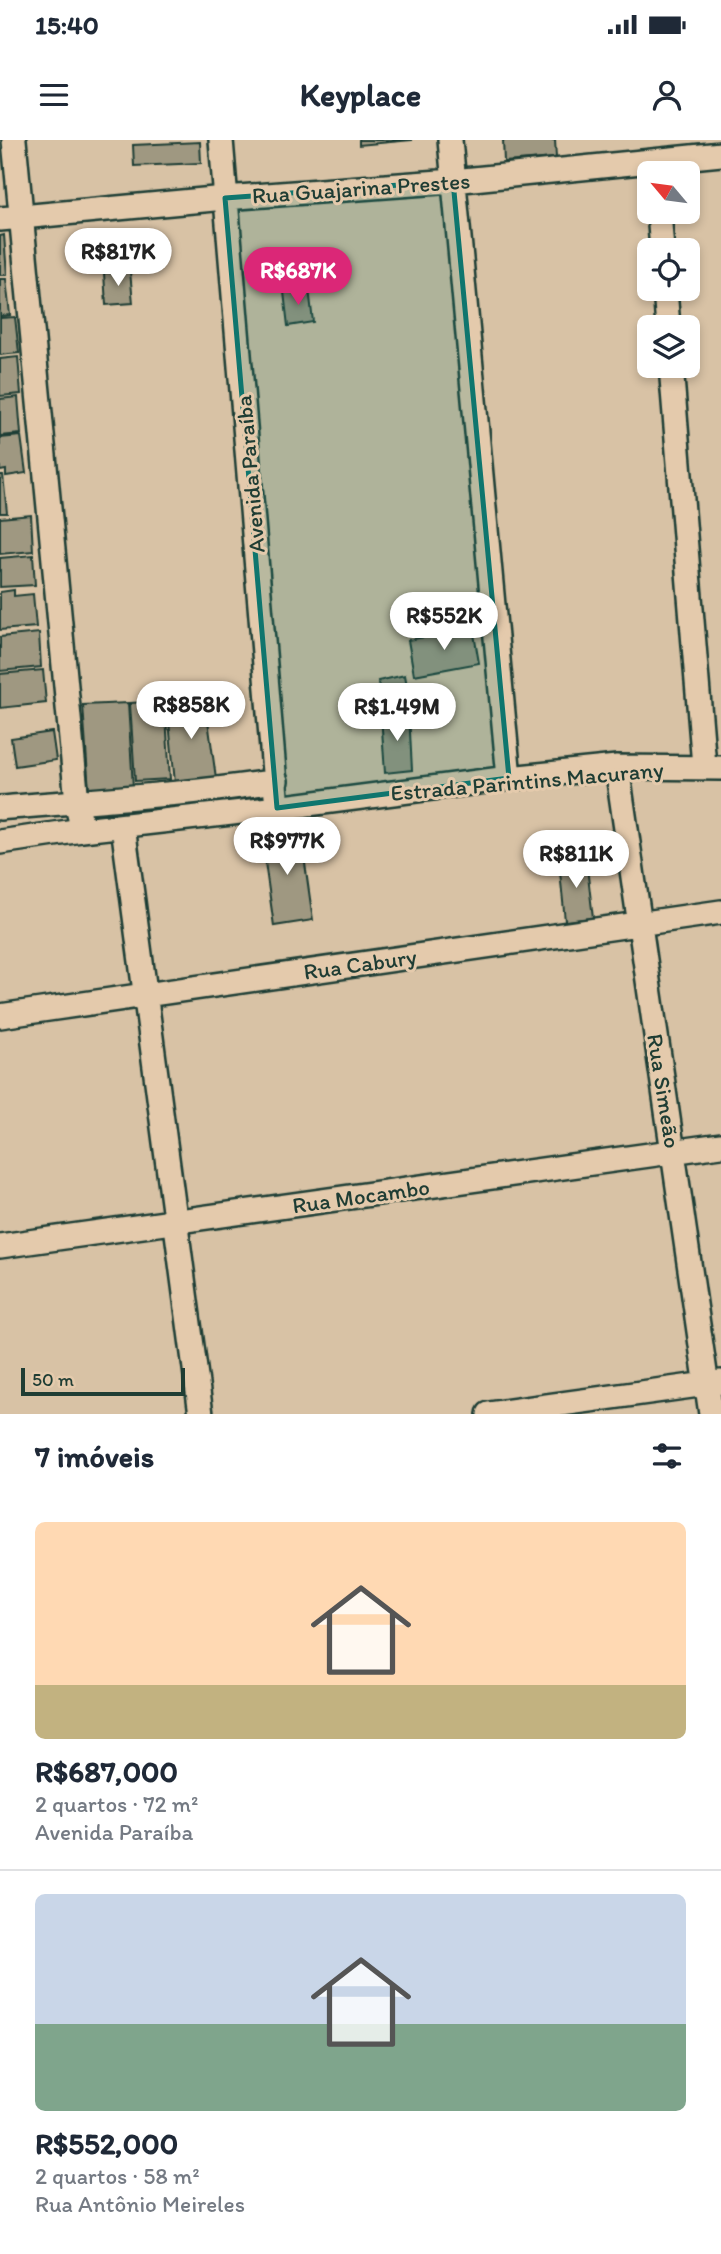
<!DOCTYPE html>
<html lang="pt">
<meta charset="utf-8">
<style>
:root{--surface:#fff;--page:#f2f2f3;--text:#1f2937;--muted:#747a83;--line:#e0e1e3;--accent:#db2777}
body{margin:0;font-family:Itim,sans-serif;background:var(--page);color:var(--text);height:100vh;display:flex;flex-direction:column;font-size:26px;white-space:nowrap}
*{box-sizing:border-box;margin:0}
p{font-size:23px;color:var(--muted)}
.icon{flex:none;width:38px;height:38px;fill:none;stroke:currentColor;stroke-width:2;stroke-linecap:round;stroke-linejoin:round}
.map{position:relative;height:1274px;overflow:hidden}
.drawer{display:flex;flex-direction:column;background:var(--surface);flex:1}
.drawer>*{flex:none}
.needle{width:46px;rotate:299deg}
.controls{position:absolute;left:637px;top:21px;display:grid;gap:14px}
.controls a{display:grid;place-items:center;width:63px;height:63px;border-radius:10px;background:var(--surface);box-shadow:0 4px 10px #0003;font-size:35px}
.scale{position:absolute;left:21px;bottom:18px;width:164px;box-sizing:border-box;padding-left:7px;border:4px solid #1f3d34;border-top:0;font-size:19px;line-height:24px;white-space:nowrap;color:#1f3d34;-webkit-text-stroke:5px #e4caac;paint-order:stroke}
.price{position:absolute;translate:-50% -60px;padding:0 16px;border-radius:24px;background:#fff;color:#222;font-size:23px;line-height:46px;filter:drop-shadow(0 2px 4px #0008)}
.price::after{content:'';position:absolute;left:50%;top:42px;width:21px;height:16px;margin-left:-10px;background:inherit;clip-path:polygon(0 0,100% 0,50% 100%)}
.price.on{background:var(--accent);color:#fff}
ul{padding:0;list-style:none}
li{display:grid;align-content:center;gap:14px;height:371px;padding:0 35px}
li+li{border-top:2px solid var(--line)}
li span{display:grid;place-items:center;height:217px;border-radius:10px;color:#555}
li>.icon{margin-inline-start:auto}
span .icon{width:126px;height:126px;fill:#fffc;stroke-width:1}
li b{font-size:30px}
h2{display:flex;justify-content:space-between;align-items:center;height:84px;padding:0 35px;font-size:30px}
.status{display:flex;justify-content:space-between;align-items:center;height:49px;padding:0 35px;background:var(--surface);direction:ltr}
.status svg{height:19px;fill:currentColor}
header{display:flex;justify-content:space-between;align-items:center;height:91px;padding:0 35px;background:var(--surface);font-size:32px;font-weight:700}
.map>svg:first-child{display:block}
.building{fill:#9f9881;stroke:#1f3d34;stroke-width:2}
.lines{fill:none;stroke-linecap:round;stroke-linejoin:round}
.minor-casing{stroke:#1f3d34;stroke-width:28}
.minor{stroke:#e4caac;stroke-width:23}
.marked{fill:#0f766e;fill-opacity:0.2;stroke:#0f766e;stroke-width:5;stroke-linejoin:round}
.labels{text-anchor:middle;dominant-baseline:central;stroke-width:6;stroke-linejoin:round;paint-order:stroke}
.street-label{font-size:23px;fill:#1f3d34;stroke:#e4caac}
</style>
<div class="status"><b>15:40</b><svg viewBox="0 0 49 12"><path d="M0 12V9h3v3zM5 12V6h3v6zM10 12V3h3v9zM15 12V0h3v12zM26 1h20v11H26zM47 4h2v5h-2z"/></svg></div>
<header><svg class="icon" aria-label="menu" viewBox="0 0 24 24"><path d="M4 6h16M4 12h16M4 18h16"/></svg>Keyplace<svg class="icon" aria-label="person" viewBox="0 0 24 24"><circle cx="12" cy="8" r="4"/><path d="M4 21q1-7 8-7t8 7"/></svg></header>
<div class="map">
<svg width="721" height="1274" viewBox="0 0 721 1274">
<rect width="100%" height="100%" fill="#d8c2a5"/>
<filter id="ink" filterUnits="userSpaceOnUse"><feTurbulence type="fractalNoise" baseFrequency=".0143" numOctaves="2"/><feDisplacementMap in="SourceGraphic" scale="14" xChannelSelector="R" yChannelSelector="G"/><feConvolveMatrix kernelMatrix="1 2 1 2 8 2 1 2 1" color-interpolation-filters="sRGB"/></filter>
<g filter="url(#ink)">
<path class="building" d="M359 0H412L359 5Z
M503 0H555L556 18 504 22Z
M200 2 201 23 134 26 133 5Z
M4 95 7 135H0V96Z
M130 131 133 163 106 165 104 133Z
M0 139H6L10 175 0 176Z
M309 149 313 182 288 186 284 152Z
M15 177 19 213 0 215V178Z
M18 217 21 254 0 256V219Z
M18 257 21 294 0 296V259Z
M21 296 26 333 6 336V330L0 331V298Z
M0 335H3L7 373H0Z
M31 375 33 411 0 414V378Z
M33 415 35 445 0 447V418Z
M14 450V456L33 454 36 487 0 490V452Z
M473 488 479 523 414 535 408 500Z
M39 493 41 527 0 531V497Z
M43 530 46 563 0 568V534Z
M405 535 410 563 383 568 378 541Z
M205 559 216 638 175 643 167 561Z
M165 561 170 639 135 641 130 563Z
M128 563 133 648 89 651 83 565Z
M409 573 412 630 385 633 381 575Z
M52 592 56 620 15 626 11 598Z
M300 688 313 780 274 786 261 694Z
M586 719 593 778 565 781 559 722Z"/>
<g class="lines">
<g class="minor-casing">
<path id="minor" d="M14 0 77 662 82 690
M221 0 277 668
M450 0 509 638
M659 72 662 110
M0 79 225 58 453 41 721 14
M665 149 668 187
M671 226 704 626
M617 627 711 1274
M0 668C92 660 185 655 276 641
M123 686 201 1274
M0 702 82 690 277 668 509 638 617 627 721 628
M0 876 721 772
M0 1106 721 1005
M489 1274 721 1242"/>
</g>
<use href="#minor" class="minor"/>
</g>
</g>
<path class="marked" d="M453 41 509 638 277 668 225 58Z"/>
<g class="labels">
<g class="street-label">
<text transform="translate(361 48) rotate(-4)">Rua Guajarina Prestes</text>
<text transform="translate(250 334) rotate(-95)">Avenida Paraíba</text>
<text transform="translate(527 641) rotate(-5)">Estrada Parintins Macurany</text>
<text transform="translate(360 824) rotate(-8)">Rua Cabury</text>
<text transform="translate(664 951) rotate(81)">Rua Simeão</text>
<text transform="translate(361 1056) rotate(-8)">Rua Mocambo</text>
</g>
</g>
</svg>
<div class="controls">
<a><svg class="needle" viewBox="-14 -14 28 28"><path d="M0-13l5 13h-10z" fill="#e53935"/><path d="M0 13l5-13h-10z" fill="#747a83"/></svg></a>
<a><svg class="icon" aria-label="locate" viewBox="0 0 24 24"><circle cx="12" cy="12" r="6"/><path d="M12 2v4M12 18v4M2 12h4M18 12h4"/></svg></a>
<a><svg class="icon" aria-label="layers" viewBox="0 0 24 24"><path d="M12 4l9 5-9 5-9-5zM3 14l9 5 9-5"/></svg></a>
</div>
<div class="scale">50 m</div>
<b class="price" style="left:118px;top:148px">R$817K</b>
<b class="price on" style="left:298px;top:167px">R$687K</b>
<b class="price" style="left:444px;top:512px">R$552K</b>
<b class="price" style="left:191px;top:601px">R$858K</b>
<b class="price" style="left:397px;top:603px">R$1.49M</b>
<b class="price" style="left:287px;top:737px">R$977K</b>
<b class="price" style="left:576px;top:750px">R$811K</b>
</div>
<section class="drawer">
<h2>7 imóveis<svg class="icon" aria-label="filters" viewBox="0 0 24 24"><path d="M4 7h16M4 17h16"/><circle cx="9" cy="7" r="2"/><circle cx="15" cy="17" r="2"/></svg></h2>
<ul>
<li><span style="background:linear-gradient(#ffd9b3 75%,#c2b280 0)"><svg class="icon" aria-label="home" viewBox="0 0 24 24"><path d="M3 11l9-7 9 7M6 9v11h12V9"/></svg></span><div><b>R$687,000</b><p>2 quartos · 72 m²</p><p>Avenida Paraíba</p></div></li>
<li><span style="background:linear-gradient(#c9d6e8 60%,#7fa58c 0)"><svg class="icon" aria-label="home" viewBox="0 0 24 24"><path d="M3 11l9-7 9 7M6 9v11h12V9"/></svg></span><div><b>R$552,000</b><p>2 quartos · 58 m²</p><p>Rua Antônio Meireles</p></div></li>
</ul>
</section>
